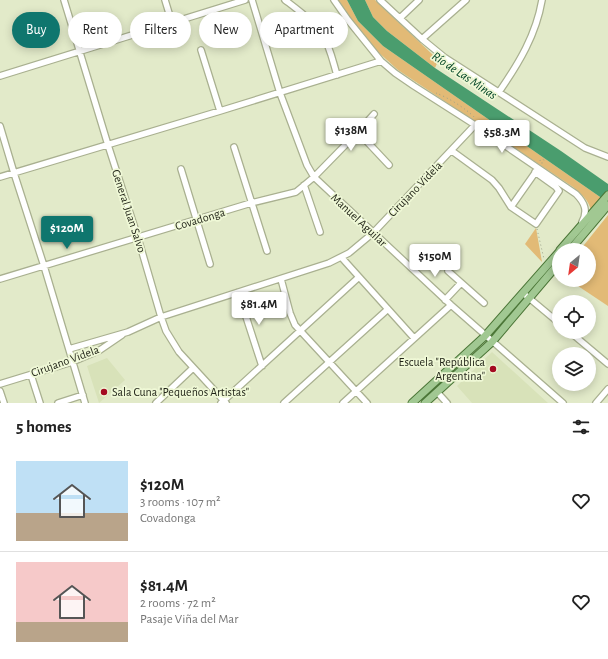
<!DOCTYPE html>
<meta charset="utf-8">
<style>
:root{--surface:#fff;--page:#f6f6f6;--text:#222;--muted:#767676;--line:#e0e0e0;--accent:#0f766e}
body{margin:0;font-family:"Alegreya Sans",sans-serif;background:var(--page);color:var(--text);height:100vh;display:flex;flex-direction:column;font-size:15px;white-space:nowrap}
*{box-sizing:border-box;margin:0}
p{font-size:13px;color:var(--muted)}
.icon{flex:none;width:22px;height:22px;fill:none;stroke:currentColor;stroke-width:2;stroke-linecap:round;stroke-linejoin:round}
.map{position:relative;height:403px;overflow:hidden}
.sheet{display:flex;flex-direction:column;background:var(--surface);flex:1}
.sheet>*{flex:none}
.guide{position:absolute;left:12px;top:12px;width:400px;height:36px;display:flex;gap:8px}
.needle{width:26px;rotate:209deg}
.fabs{position:absolute;left:552px;top:243px;display:grid;gap:8px}
.fabs a{display:grid;place-items:center;width:44px;height:44px;border-radius:50%;background:var(--surface);box-shadow:0 2px 10px #0003;font-size:20px}
.price{position:absolute;translate:-50% -34px;padding:0 9px;border-radius:4px;background:#fff;color:#222;font-size:13px;line-height:26px;filter:drop-shadow(0 1px 2px #0008)}
.price::after{content:'';position:absolute;left:50%;top:24px;width:12px;height:9px;margin-left:-6px;background:inherit;clip-path:polygon(0 0,100% 0,50% 100%)}
.price.current{background:var(--accent);color:#fff}
ul{padding:0;list-style:none}
li{display:flex;align-items:center;gap:12px;height:100px;padding:0 16px}
li+li{border-top:1px solid var(--line)}
li span{display:grid;place-items:center;flex:none;width:112px;height:80px;border-radius:0px;color:#555}
li>.icon{margin-inline-start:auto}
span .icon{width:48px;height:48px;fill:#fffc;stroke-width:1}
li b{font-size:17px}
h2{display:flex;justify-content:space-between;align-items:center;height:48px;padding:0 16px;font-size:17px}
.chip{padding:0 14px;border-radius:18px;background:var(--surface);box-shadow:0 2px 10px #0003;font-size:14px;line-height:36px}
.chip.current{background:var(--accent);color:#fff}
.map>svg:first-child{display:block}
.built{fill:#d8e2b9}
.green{fill:#e2ba76}
.water{fill:#4a9d6e}
.lines{fill:none;stroke-linecap:round;stroke-linejoin:round}
.minor-casing{stroke:#a9b090;stroke-width:8}
.major-casing{stroke:#4b7637;stroke-width:9}
.path{stroke:#9ca289;stroke-width:1;stroke-dasharray:1 3;stroke-linecap:butt}
.minor{stroke:#fff;stroke-width:5.5}
.major{stroke:#a1c892;stroke-width:7}
.poi-dot{fill:#a40a21;stroke:#eff8d6;stroke-width:1.5}
.labels{text-anchor:middle;dominant-baseline:central;stroke-width:3.5;stroke-linejoin:round;paint-order:stroke}
.street-label{font-size:12px;fill:#1f2216;stroke:#eff8d6}
.poi-label{font-size:12px;fill:#1f2216;stroke:#eff8d6;text-anchor:end}
.water-label{font-size:13px;font-style:italic;fill:#004425;stroke:#eff8d6}
</style>
<div class="map">
<svg width="608" height="403" viewBox="0 0 608 403">
<rect width="100%" height="100%" fill="#e2eac9"/>
<path class="built" d="M492 352 548 403H472L457 386Z
M107 358 125 380 99 403 87 366Z"/>
<path class="green" d="M336 0H347L358 21 383 46 603 199 591 210C588 199 581 194 573 187L398 70 377 51Z
M365 0H375L432 54 439 59 435 68 387 31 373 17Z
M608 215V306L569 280H589V250H580Z
M536 228 542 262 525 244Z"/>
<path class="water" d="M347 0H365L373 17 387 31 435 68 561 151 608 184V193L603 199 383 46 358 21Z"/>
<g class="lines">
<g class="minor-casing">
<path id="minor" d="M64 0 108 145 138 238 161 317 166 331 179 352 226 403
M165 0 172 23
M252 0 280 93 307 165 314 177 451 305 563 403
M285 0C298 10 312 20 322 34 330 46 333 62 337 75
M334 0 348 20 381 61 395 73 414 86 475 125 576 194C585 203 588 211 582 222
M380 0 422 39 444 57 585 148 608 157
M400 18 419 0
M422 39 466 0
M201 50 220 111
M0 76 245 0
M499 92C519 63 536 35 542 0
M0 126 14 173 44 266 85 403
M358 132 389 165
M234 147 267 251
M452 151 492 180 499 188 511 207 536 224 559 191 556 187 535 172
M181 169 210 264
M0 177 220 111 381 61
M304 185 320 232
M511 207 537 170
M342 258 414 338
M448 271 484 303
M0 279 251 203 296 192 314 177 358 132 374 114
M281 279 290 313 295 325 367 403
M238 292 262 366
M523 293 559 323
M445 300 461 283
M570 332 608 364
M69 349 128 332 161 317 329 263 349 253 373 233 475 125
M31 375 40 403
M0 384 72 362 100 350 122 335
M0 391 4 403
M437 392 447 403
M58 403 83 395
M156 403 193 368
M221 403 359 277
M284 403 388 309
M343 403 451 305
M596 403 608 389"/>
</g>
<g class="major-casing">
<path id="major" d="M560 250 608 195
M570 250 608 205
M412 403 485 336 559 252
M425 403 492 342 559 263"/>
</g>
<path class="path" d="M436 93C447 97 467 109 475 118
M540 161a2 2 0 1 1 4 0a2 2 0 1 1-4 0Z
M537 229 544 259"/>
<use href="#minor" class="minor"/>
<use href="#major" class="major"/>
</g>
<g class="poi-dot">
<circle cx="493" cy="369" r="4"/>
<circle cx="104" cy="392" r="4"/>
</g>
<g class="labels">
<g class="street-label">
<text transform="translate(415 189) rotate(-46)">Cirujano Videla</text>
<text transform="translate(129 211) rotate(72)">General Juan Salvo</text>
<text transform="translate(200 219) rotate(-17)">Covadonga</text>
<text transform="translate(359 220) rotate(43)">Manuel Aguilar</text>
<text transform="translate(65 361) rotate(-20)">Cirujano Videla</text>
</g>
<g class="poi-label">
<text x="485" y="362">Escuela "República<tspan x="485" dy="14">Argentina"</tspan></text>
<text x="112" y="392" text-anchor="start">Sala Cuna "Pequeños Artistas"</text>
</g>
<g class="water-label">
<text transform="translate(464 76) rotate(34)">Río de Las Minas</text>
</g>
</g>
</svg>
<div class="fabs">
<a><svg class="needle" viewBox="-14 -14 28 28"><path d="M0-13l5 13h-10z" fill="#e53935"/><path d="M0 13l5-13h-10z" fill="#767676"/></svg></a>
<a><svg class="icon" aria-label="locate" viewBox="0 0 24 24"><circle cx="12" cy="12" r="6"/><path d="M12 2v4M12 18v4M2 12h4M18 12h4"/></svg></a>
<a><svg class="icon" aria-label="layers" viewBox="0 0 24 24"><path d="M12 4l9 5-9 5-9-5zM3 14l9 5 9-5"/></svg></a>
</div>
<b class="price" style="left:351px;top:152px">$138M</b>
<b class="price" style="left:502px;top:154px">$58.3M</b>
<b class="price current" style="left:67px;top:250px">$120M</b>
<b class="price" style="left:435px;top:278px">$150M</b>
<b class="price" style="left:259px;top:326px">$81.4M</b>
<div class="guide">
<a class="chip current">Buy</a>
<a class="chip">Rent</a>
<a class="chip">Filters</a>
<a class="chip">New</a>
<a class="chip">Apartment</a>
</div>
</div>
<section class="sheet">
<h2>5 homes<svg class="icon" aria-label="filters" viewBox="0 0 24 24"><path d="M4 7h16M4 17h16"/><circle cx="9" cy="7" r="2"/><circle cx="15" cy="17" r="2"/></svg></h2>
<ul>
<li><span style="background:linear-gradient(#bfe0f5 65%,#b9a48a 0)"><svg class="icon" aria-label="home" viewBox="0 0 24 24"><path d="M3 11l9-7 9 7M6 9v11h12V9"/></svg></span><div><b>$120M</b><p>3 rooms · 107 m²</p><p>Covadonga</p></div><svg class="icon" aria-label="heart" viewBox="0 0 24 24"><path d="M12 20l-8-8c-3-5 5-10 8-4 3-6 11-1 8 4z"/></svg></li>
<li><span style="background:linear-gradient(#f6c9c9 75%,#b9a48a 0)"><svg class="icon" aria-label="home" viewBox="0 0 24 24"><path d="M3 11l9-7 9 7M6 9v11h12V9"/></svg></span><div><b>$81.4M</b><p>2 rooms · 72 m²</p><p>Pasaje Viña del Mar</p></div><svg class="icon" aria-label="heart" viewBox="0 0 24 24"><path d="M12 20l-8-8c-3-5 5-10 8-4 3-6 11-1 8 4z"/></svg></li>
</ul>
</section>
